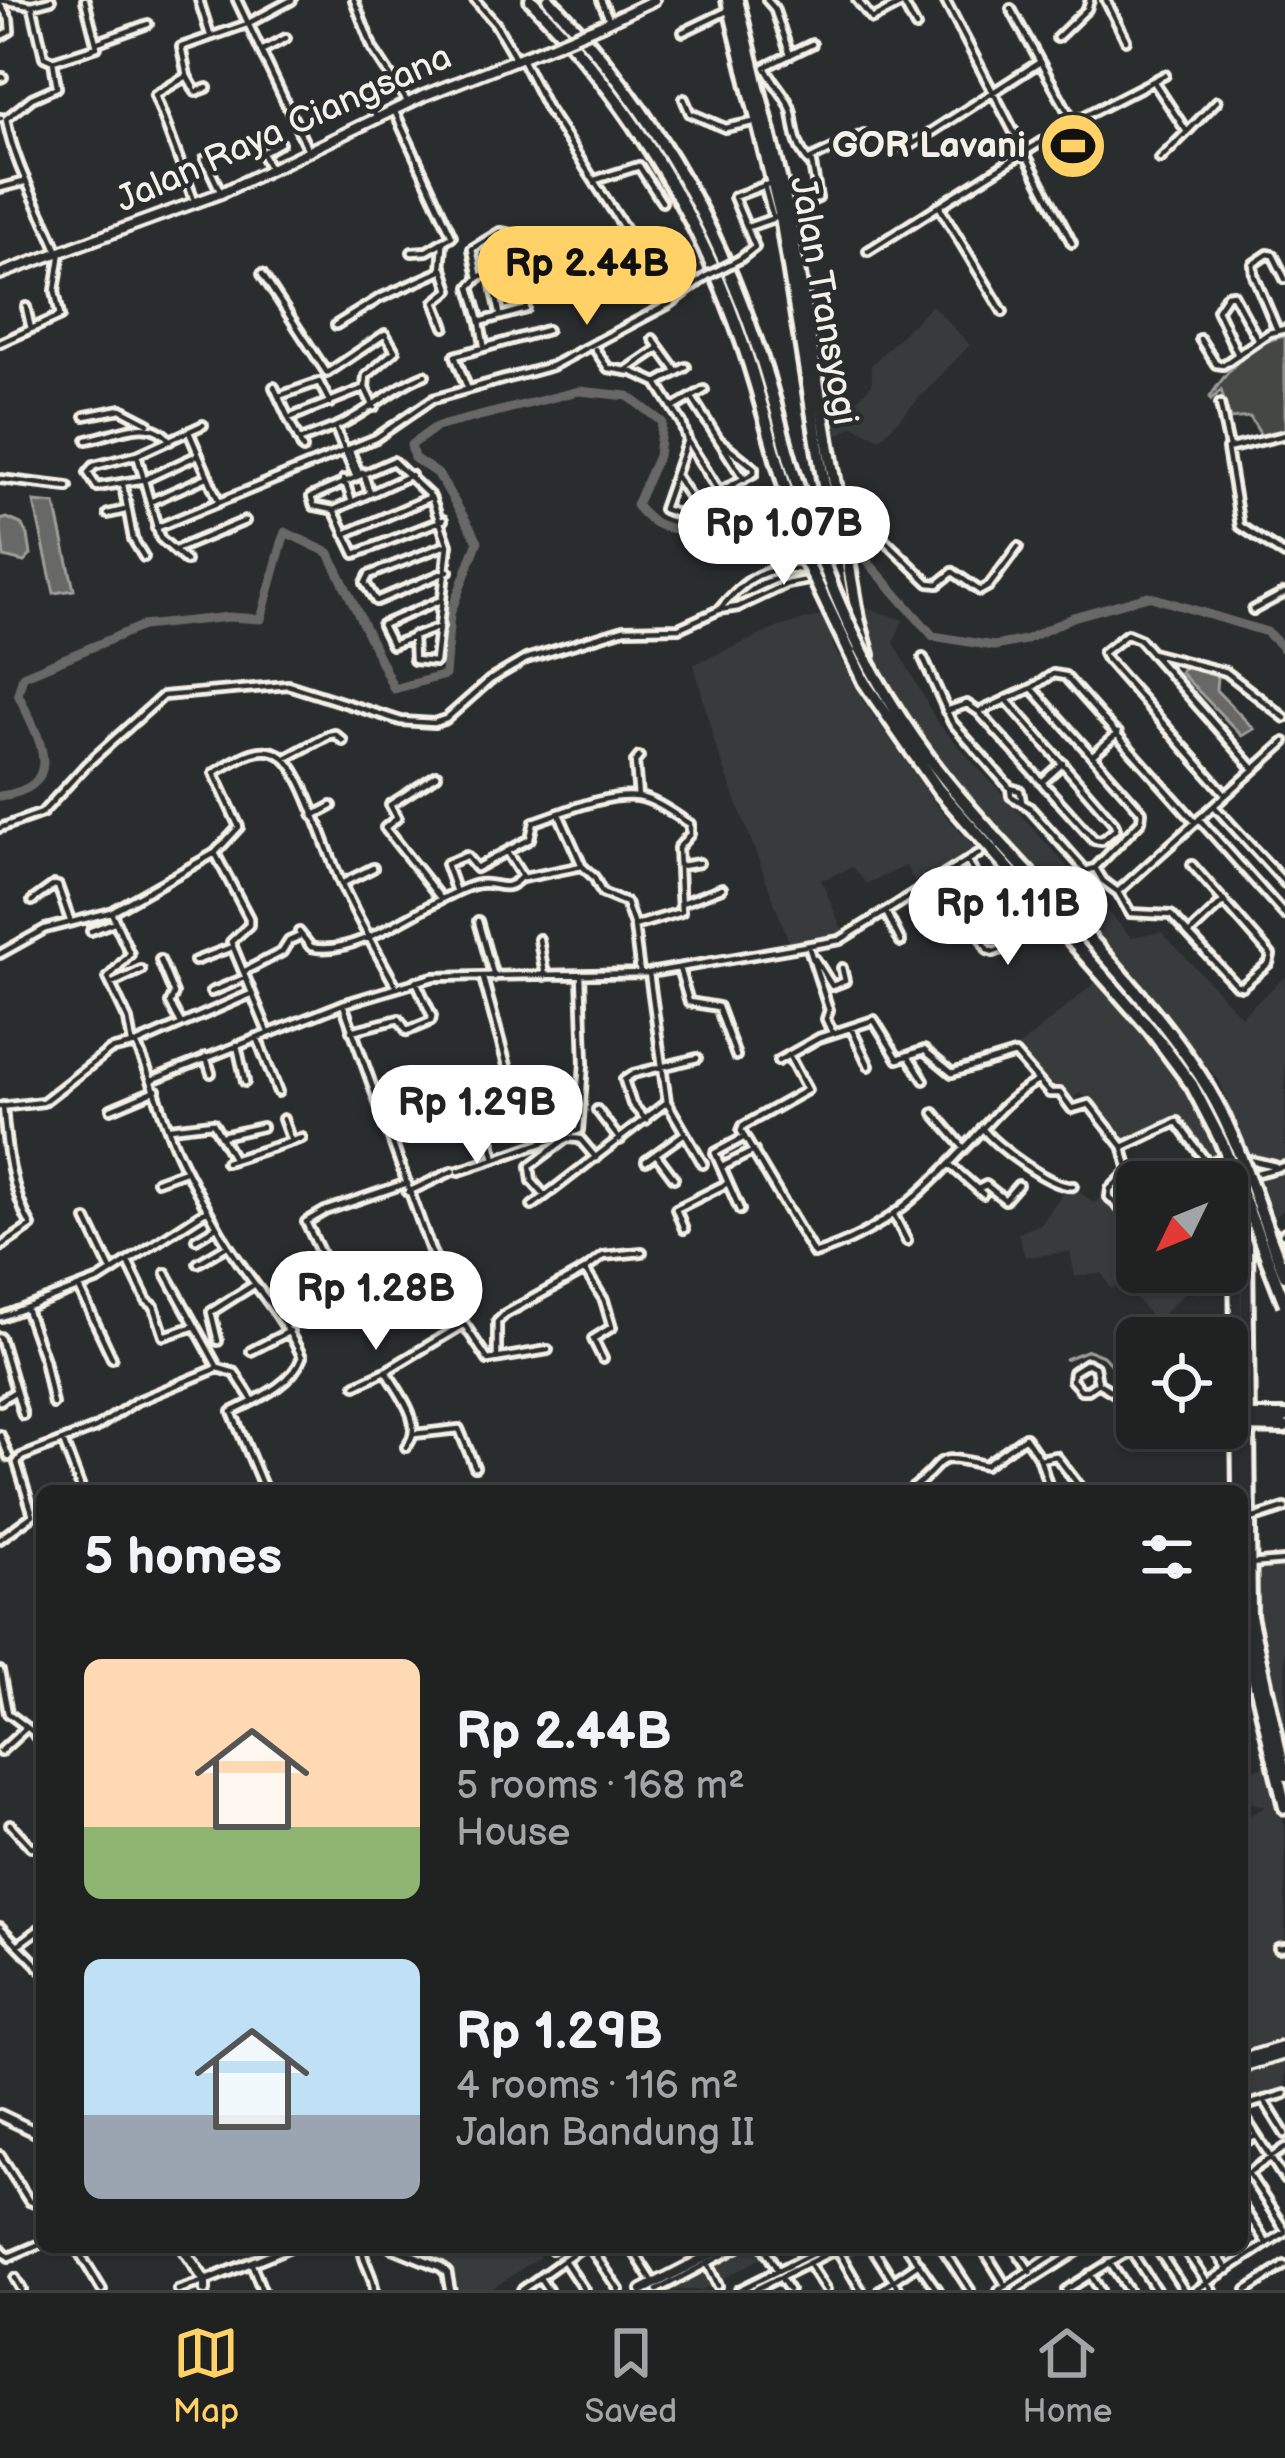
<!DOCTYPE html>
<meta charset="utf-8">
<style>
:root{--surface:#202222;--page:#282a2a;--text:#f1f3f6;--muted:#a2a4a5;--line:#3d3f40;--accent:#ffd166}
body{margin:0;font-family:"Balsamiq Sans",sans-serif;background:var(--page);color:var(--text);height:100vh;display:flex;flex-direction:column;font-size:45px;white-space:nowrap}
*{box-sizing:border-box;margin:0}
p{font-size:39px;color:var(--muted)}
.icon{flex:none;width:66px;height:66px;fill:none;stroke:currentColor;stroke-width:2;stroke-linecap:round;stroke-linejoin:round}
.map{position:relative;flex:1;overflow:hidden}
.panel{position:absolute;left:36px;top:1485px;width:1212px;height:768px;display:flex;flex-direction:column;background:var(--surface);border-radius:18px;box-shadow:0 3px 9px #0004,0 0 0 3px var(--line)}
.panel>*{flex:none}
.needle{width:78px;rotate:227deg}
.tools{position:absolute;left:1116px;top:1161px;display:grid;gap:24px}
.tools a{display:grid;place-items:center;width:132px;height:132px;border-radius:18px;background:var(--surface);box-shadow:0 3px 9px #0004,0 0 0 3px var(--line);font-size:60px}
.price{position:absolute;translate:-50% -102px;padding:0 27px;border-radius:42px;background:#fff;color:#222;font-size:39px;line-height:78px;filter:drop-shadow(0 3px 6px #0008)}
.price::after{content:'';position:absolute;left:50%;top:72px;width:36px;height:27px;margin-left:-18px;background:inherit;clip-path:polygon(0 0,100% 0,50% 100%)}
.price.active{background:var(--accent);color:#111}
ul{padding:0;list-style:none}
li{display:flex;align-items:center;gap:36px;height:300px;padding:0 48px}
li span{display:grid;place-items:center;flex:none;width:336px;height:240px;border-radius:18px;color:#555}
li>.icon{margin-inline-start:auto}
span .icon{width:144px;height:144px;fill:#fffc;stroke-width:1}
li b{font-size:51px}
h2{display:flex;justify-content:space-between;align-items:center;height:144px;padding:0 48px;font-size:51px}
.tab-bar{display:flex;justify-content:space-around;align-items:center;height:168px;border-top:3px solid var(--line);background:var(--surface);font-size:33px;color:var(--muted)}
.tab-bar a{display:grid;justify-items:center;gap:6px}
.tab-bar .active{color:var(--accent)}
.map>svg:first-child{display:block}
.built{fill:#373a3a}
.green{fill:#444645;stroke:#9c9c96;stroke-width:3}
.water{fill:#676866;stroke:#9f9f9a;stroke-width:3}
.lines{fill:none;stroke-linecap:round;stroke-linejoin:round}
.stream{stroke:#9f9f9a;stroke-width:3}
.river{stroke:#676866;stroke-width:9}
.minor-casing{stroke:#f4f1e8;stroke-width:14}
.tertiary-casing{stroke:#f4f1e8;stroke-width:15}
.secondary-casing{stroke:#f4f1e8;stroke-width:16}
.trunk-casing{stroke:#f4f1e8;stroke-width:20}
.motorway-casing{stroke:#f4f1e8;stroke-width:20}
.minor{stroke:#2a2d2e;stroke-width:4.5}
.tertiary{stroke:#2a2d2e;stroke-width:6}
.secondary{stroke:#2a2d2e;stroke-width:8}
.trunk{stroke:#2a2d2e;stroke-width:10}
.motorway{stroke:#2a2d2e;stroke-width:10}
.minor-bridge-casing{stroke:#f4f1e8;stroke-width:14;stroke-linecap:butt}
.secondary-bridge-casing{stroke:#f4f1e8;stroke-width:16;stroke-linecap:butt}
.motorway-bridge-casing{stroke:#f4f1e8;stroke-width:20;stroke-linecap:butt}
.minor-bridge{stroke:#2a2d2e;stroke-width:4.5}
.secondary-bridge{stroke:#2a2d2e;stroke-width:8}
.motorway-bridge{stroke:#2a2d2e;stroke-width:10}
.labels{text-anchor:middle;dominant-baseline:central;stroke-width:9;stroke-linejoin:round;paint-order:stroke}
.street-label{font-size:36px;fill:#f4f1e8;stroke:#2a2d2e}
.poi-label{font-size:36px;font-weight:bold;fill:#f4f1e8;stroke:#2a2d2e;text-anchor:end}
</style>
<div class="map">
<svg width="1285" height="2290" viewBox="0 0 1285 2290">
<rect width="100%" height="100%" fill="#2a2d2e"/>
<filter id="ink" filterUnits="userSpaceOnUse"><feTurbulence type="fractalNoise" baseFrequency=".00833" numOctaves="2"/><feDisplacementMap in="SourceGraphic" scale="24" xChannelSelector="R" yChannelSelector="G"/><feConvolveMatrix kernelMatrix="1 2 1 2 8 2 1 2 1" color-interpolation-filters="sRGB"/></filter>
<g filter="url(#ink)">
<path class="built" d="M932 305 970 345 880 439 853 426 831 439 829 428 872 384 871 365Z
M859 605 903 620 894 642 937 722 1131 937 1162 932 1241 1016 1285 977V1209L1275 1217 1219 1080 953 775 910 718 874 657Z
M826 614 834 648 864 702 936 805 980 854 918 889 906 866 866 884 853 867 821 880 844 934 791 947 715 744 694 664 782 626Z
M1098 980 1165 1055 1196 1099 1223 1156 1231 1192 1232 1272 1198 1294 1190 1288 1155 1322 1124 1283 1111 1289 1102 1273 1075 1277 1070 1252 1025 1257 1018 1233 1041 1224 1069 1184 1094 1203 1135 1165 1149 1175 1169 1173 1175 1182H1137V1272H1227V1182H1199L1197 1177 1210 1161 1190 1131 1179 1120 1124 1145 1090 1098 1079 1093 1072 1101 1061 1088 1051 1090 1017 1048Z
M1285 1565V1762L1256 1648 1255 1566Z
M1268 1765 1285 1833V2093L1242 2106V1819L1265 1807 1243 1799 1242 1773Z
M405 2247H534L540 2257 490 2290H452L443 2267 403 2250Z
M698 2247H782L702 2290H632L701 2253Z"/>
<path class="green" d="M1285 336V436L1265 442 1250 417 1230 419 1221 390 1211 400 1210 397C1227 370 1252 342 1285 336Z"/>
<path class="water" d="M34 502 55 504 74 590 54 593Z
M7 518 21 524 28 535 31 555 24 562 4 557 0 520Z
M1184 667 1217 676 1216 690 1254 729 1242 736 1180 672Z"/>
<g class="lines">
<path class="stream" d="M1065 1359 1088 1350 1103 1356 1112 1366 1137 1355"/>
<path class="river" d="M844 541 867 561 933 636 994 646 1025 640 1073 617 1148 596 1267 632 1285 650
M0 796C70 787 38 736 18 694L23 676 142 626 229 617 261 619 285 532 329 553 394 689 445 675 450 614 478 541 438 474 414 458 411 445 436 427 579 391 628 396 662 422 658 456 636 505C672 553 721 519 759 492L806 510 831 531"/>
<g class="minor-casing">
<path id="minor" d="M0 0 32 5 51 0
M199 0 210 35
M237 0 308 150
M354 0 373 49 407 101
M475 0 495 23 516 59
M601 0 610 21
M767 0 774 8 790 55
M857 0 872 19 903 3 916 27
M945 0 1072 243
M1106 0 1126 40
M0 4 9 19 10 31 0 37
M32 5 44 57 53 61 97 47 85 0
M1011 9 1040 62
M683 32 727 11
M1057 38 1087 9 1090 0
M98 42 148 24
M261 51 286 38
M521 57 547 108 672 302
M53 61 57 87 32 98 6 119C15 168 40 207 58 252
M187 76 155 95 194 200
M0 78 3 77
M1154 82 1187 132 1160 159
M207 88 196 92 187 76 181 47 247 24 292 0
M366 97 377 118
M684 99 690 113 725 128 758 121
M394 110 452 236 427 251 412 252
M0 118H1
M1187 132 1217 101
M905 149 1040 62 1073 121
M205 159 221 193
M809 162C796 147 795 131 792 113 789 97 772 83 765 67L812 44
M270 169 262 153 280 143
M595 180 639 166 662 202
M764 185 773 218
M0 188 24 182
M788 211 818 198 811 159 864 134
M748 227 777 217
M642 251 658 239
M868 251 939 206
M740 259 755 247 734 197 771 183
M443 269 450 290 435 302 445 327
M491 270 500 314
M262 274 327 373 385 334 395 351 366 376 365 388
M478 278 472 249 500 232 507 233 514 256 478 278 470 287 480 322
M26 307 31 329
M1003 312 939 206 1073 122 1165 75
M336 325 380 298 441 271 443 244
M1277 330 1254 275 1253 264 1268 254 1273 255 1285 279
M653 339 677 372
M1200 339 1216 364 1223 365 1269 333 1285 329
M0 343 60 316 55 291 61 251
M484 345 480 322 526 309 514 256
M595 349 608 368 633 372 657 383 682 423 687 440 663 509 678 514 754 473V468L719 440
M1238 355 1217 310 1227 295 1233 294 1258 340
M625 371 659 348
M657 383 686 367
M274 387 303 449
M467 387 455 356 547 330
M279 396 319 382 330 403
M692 398 744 479
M1220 404 1229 447
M675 407 704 390
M85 416 121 409 148 423
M289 418 365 388 374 407
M189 432 219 502
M1285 435 1227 449 1240 526 1285 555
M87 440C117 434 150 414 170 441
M301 440 335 427
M688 442 720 493
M350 451 359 473
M137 455 160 538 186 561
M198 455 146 479 97 487 88 473 94 466 137 455 203 425
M363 472 370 493
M355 475 335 427C367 414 392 387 425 375
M675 475 695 505
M0 479 68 487
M344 479 352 502
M123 485 133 539 144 557
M842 499 929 583 938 584 953 572 980 591 989 586 1018 547
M152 501 207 477
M334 510 314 506 311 497 393 461 431 497 448 545 435 662 414 660 413 636
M334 510 355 554 443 520
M334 510 411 475
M108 514 125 510
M156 528 376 438 433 399 552 366 671 303 707 276
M345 534 431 497
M446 545 369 575 365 583 376 601 448 571
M175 550 245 521
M719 610C744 580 765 564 805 570
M1253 610 1285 593
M440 627 392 645 382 625 441 600
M1151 653 1226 672 1285 718
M923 658 952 722 1010 788 1011 796 1029 807 1086 871 1095 868 1103 881 1118 892 1130 913 1171 915 1236 985 1242 986 1269 963 1271 955 1192 865
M1032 688 1142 812 1141 821 1095 868
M946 711 967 704 979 712 1094 840 1102 841 1116 829 1114 823 1006 699
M979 712 1032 688 1053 674 1065 676 1195 822
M1093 755 1118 733
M286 758 329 735 335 734 343 741
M437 775 390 805 397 818 385 828 441 899
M1042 782 1063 763
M1010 788 1020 791 1022 802
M1226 795 1105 657 1103 653 1127 634 1139 639 1254 769
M638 797 635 762 639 757
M1214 806 1285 883
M559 814 582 866 594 877 602 893 626 903 634 926
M313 816 332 806
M1199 819 1285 915
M0 828 42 813 86 765 163 696 288 685 401 721 434 723 446 719 490 680 526 659 624 629 679 628 719 610 738 607 787 584 808 580 831 582
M215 853 249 918V925L231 942 268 1032
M508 854 523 878 582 866
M968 862 1012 945 994 952 988 950 969 916
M681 866 699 863
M341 884 373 868
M1120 890 1285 742
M456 892 446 864 466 856 476 868 530 839 534 822C565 812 605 793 638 797 656 800 675 815 690 824V834L678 848 681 912 634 926 640 973
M32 901 54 885 58 886 70 920
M682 903 722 888
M111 912 130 954 108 978 128 1020 132 1043
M886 912 901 942
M478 921 494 977
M91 931 114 922
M299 932 311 947C351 958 416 910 452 894 460 890 470 885 479 884 497 881 505 895 521 877
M1190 933 1224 901
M539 939 545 976
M809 948 829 1010 826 1019 832 1032
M0 954 45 929 111 912 215 853 239 827 214 773C233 762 261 740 283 757 304 772 328 857 342 885 358 919 377 952 395 985
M815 959 832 986 845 981 842 968
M160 960 174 994 170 1003 181 1023
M195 961 232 947
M679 968 689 1002 718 1007 736 1056
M245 971 282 952 289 941 300 936
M111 984 141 970
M211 992 245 978
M343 1004 431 1251 448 1283 464 1324 488 1360 548 1350
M851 1028 869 1066
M351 1031 399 1019 407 1031 431 1021 432 1016 416 981
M257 1037 278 1092
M136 1044 251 994
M237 1045 245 1082
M789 1056 807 1090 743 1126 741 1131 814 1254C884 1233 924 1191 973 1139 994 1116 1009 1097 1036 1082
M206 1057 211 1073
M909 1057 924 1080
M778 1061 819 1038 874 1020 898 1059 924 1050 952 1073 1015 1054 1049 1093H1060L1072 1109 1089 1104 1123 1147
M154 1079 343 1004 433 977 649 973 840 940 988 848
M481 1096 489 1089 491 1080 509 1073 483 978
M667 1102 703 1164
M544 1106 582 1089
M0 1107 43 1102 110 1050 136 1044C153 1078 161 1114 176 1149 188 1177 205 1205 220 1232 244 1276 281 1311 302 1357 292 1385 257 1399 232 1412L265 1491
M111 1109 156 1090
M597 1110 620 1140
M483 1111 495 1159 579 1130 584 1063 581 975
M934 1113 964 1148
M283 1119 291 1141
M646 1120 632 1104 624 1080 633 1074 697 1058
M170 1128 213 1123 233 1158
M982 1128C995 1146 1053 1189 1073 1186
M222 1136 262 1127
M1123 1147 1177 1122 1208 1164
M1123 1148 1129 1171 1110 1189 1109 1197 1132 1220 1137 1219
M656 1154 674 1178
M1246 1159 1275 1166
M646 1161 685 1133
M226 1162 302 1138
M949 1164 983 1194
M722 1167 754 1151
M459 1171 495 1159
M1249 1175 1285 1166
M157 1181 185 1171
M1192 1182 1208 1164 1225 1157
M978 1189 986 1185 1005 1200 1018 1185
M408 1192 453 1171
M545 1196 532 1181 530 1166 567 1138 580 1139 596 1158
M532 1206 667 1102 649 973
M740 1210 715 1153 745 1137
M895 1217 907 1241
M87 1220 112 1272
M684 1229 676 1209 726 1184
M1273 1231 1285 1258
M1283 1234 1285 1232
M196 1239 216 1227
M0 1247 31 1226C11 1190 6 1146 3 1106
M128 1262 147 1301 154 1306 164 1336 195 1326
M198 1263 227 1246
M585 1270 604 1300 612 1327 593 1339 603 1359
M166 1273 218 1368
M332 1277 306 1222 325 1211 404 1184
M80 1290 112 1358
M26 1309 44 1360 53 1404
M1 1317 99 1280 207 1210
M0 1337 16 1391 0 1401
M218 1341 211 1312 252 1286
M251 1351 290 1331
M497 1357V1322L505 1314 585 1270 603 1256 642 1252
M1098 1383 1088 1390H1081L1072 1380 1073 1372 1087 1363 1095 1367 1098 1383 1137 1407
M356 1385 386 1371
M16 1391 23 1415
M414 1434 459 1429 475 1467
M0 1435 9 1457
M63 1441 82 1491
M406 1447C426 1424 399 1393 386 1371L464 1324
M1040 1459 1056 1456 1083 1491
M909 1491C951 1461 927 1452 985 1465L1025 1437 1040 1459 1050 1491
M1254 1518 1285 1508
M0 1539 33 1515 17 1463 21 1457 96 1428 135 1402 218 1368 235 1373 253 1401
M1249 1564 1285 1561
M0 1671 8 1713 33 1732 42 1745
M0 1752 26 1728
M10 1824 31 1847 42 1844
M0 1927 42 1970
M19 1944 42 1927
M1278 1948 1285 1947
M1264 2100 1285 2134
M1242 2107 1285 2094
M1242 2113 1285 2180
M1242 2144 1256 2135
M0 2155 29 2201 42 2206
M1248 2173 1285 2230
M1242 2177 1285 2148
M1242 2206 1267 2244
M76 2247 102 2290
M362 2247C362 2263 374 2274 374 2290
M551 2247 552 2249
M590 2247 619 2290
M631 2247 654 2283
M764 2247 776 2268
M836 2247 861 2290
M872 2247 899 2290
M907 2247 937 2290
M942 2247 970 2290
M982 2247 1006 2286
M1014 2247 1031 2272
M1128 2247 1156 2290
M1156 2247 1184 2290
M1183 2247 1212 2290
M1213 2247 1228 2270
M0 2248 9 2257 42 2243
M564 2260 584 2290
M251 2262 262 2290
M1109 2262 1128 2290
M707 2263 718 2286
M808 2263 826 2290
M1090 2274 1100 2290
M780 2277 789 2290
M15 2278 22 2290
M540 2278 548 2290
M178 2290 205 2281
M522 2290 582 2247
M657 2290 738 2247
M739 2290 826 2247
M754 2290 837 2249 851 2247
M880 2290 919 2263
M999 2290 1065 2247
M1016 2290 1084 2247
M1066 2290 1135 2247
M1196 2290 1285 2232
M1247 2290 1285 2265"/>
</g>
<g class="tertiary-casing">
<path id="tertiary" d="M392 2247 441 2267 447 2273 450 2290
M205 2281 289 2247"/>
</g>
<g class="secondary-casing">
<path id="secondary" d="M603 24 654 0
M0 274 221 193 423 96 555 44
M1242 2059 1285 2046
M1242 2067 1285 2054
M0 2115 42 2135
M182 2247 205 2281V2290
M642 2290 725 2247"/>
</g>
<g class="trunk-casing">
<path id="trunk" d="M728 0 781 217 843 603
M737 0 788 211 858 619 868 655
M1200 1092 1227 1144
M1243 1168 1250 1217 1246 1243 1250 1616 1285 1775
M1235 1180 1239 1491
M1242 1626 1285 1807"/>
</g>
<g class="motorway-casing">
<path id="motorway" d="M531 0C646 116 721 253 763 410
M549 0C660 113 733 252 775 405
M1239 1417H1285
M1239 1426 1285 1427"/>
</g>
<use href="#minor" class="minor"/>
<use href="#tertiary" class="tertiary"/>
<use href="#secondary" class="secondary"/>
<use href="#trunk" class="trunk"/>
<use href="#motorway" class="motorway"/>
<g class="minor-bridge-casing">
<path id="minor-bridge" d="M707 276 740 259"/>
</g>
<g class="secondary-bridge-casing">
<path id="secondary-bridge" d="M555 44 603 24"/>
</g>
<g class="motorway-bridge-casing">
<path id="motorway-bridge" d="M775 405C812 549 852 665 948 783 1027 879 1131 971 1199 1074 1240 1135 1256 1208 1285 1275
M763 410 806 561 864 682 938 789 1151 1030 1192 1085 1222 1143 1285 1304"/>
</g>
<use href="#minor-bridge" class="minor-bridge"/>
<use href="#secondary-bridge" class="secondary-bridge"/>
<use href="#motorway-bridge" class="motorway-bridge"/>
</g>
</g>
<defs>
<g id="stadium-disc" transform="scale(3.45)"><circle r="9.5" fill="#ffd166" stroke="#2a2d2e"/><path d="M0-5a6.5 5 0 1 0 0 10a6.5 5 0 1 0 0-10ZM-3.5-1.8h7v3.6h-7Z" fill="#111"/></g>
</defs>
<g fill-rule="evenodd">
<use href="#stadium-disc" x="1073" y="146"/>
</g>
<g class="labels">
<g class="street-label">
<text transform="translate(284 129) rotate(-24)">Jalan Raya Ciangsana</text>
<text transform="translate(823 301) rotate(80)">Jalan Transyogi</text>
</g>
<g class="poi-label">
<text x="1026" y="146">GOR Lavani</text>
</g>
</g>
</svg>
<div class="tools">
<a><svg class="needle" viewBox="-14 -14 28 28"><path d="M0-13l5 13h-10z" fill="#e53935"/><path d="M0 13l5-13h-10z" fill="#a2a4a5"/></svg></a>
<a><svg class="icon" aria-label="locate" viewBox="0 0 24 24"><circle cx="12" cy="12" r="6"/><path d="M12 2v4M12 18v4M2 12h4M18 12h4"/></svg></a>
</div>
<b class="price active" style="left:587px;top:328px">Rp 2.44B</b>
<b class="price" style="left:784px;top:588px">Rp 1.07B</b>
<b class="price" style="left:1008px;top:968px">Rp 1.11B</b>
<b class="price" style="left:477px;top:1167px">Rp 1.29B</b>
<b class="price" style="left:376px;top:1353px">Rp 1.28B</b>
<section class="panel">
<h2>5 homes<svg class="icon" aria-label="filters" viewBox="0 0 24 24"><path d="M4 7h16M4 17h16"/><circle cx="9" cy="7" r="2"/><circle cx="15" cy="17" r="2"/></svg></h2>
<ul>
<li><span style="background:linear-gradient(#ffd9b3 70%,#8fb573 0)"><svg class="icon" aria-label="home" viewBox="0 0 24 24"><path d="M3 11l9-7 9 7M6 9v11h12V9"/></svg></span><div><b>Rp 2.44B</b><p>5 rooms · 168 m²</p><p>House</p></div></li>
<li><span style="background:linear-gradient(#bfe0f5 65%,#9aa5b1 0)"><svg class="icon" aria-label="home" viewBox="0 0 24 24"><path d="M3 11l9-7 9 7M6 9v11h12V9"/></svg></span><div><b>Rp 1.29B</b><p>4 rooms · 116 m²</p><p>Jalan Bandung II</p></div></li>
</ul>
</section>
</div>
<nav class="tab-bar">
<a class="active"><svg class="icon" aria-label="map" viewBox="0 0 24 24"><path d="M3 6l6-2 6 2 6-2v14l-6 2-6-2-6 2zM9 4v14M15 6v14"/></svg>Map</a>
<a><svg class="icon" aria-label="saved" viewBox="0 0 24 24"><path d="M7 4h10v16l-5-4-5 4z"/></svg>Saved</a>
<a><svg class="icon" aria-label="home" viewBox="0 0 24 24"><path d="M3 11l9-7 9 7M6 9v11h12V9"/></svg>Home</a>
</nav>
